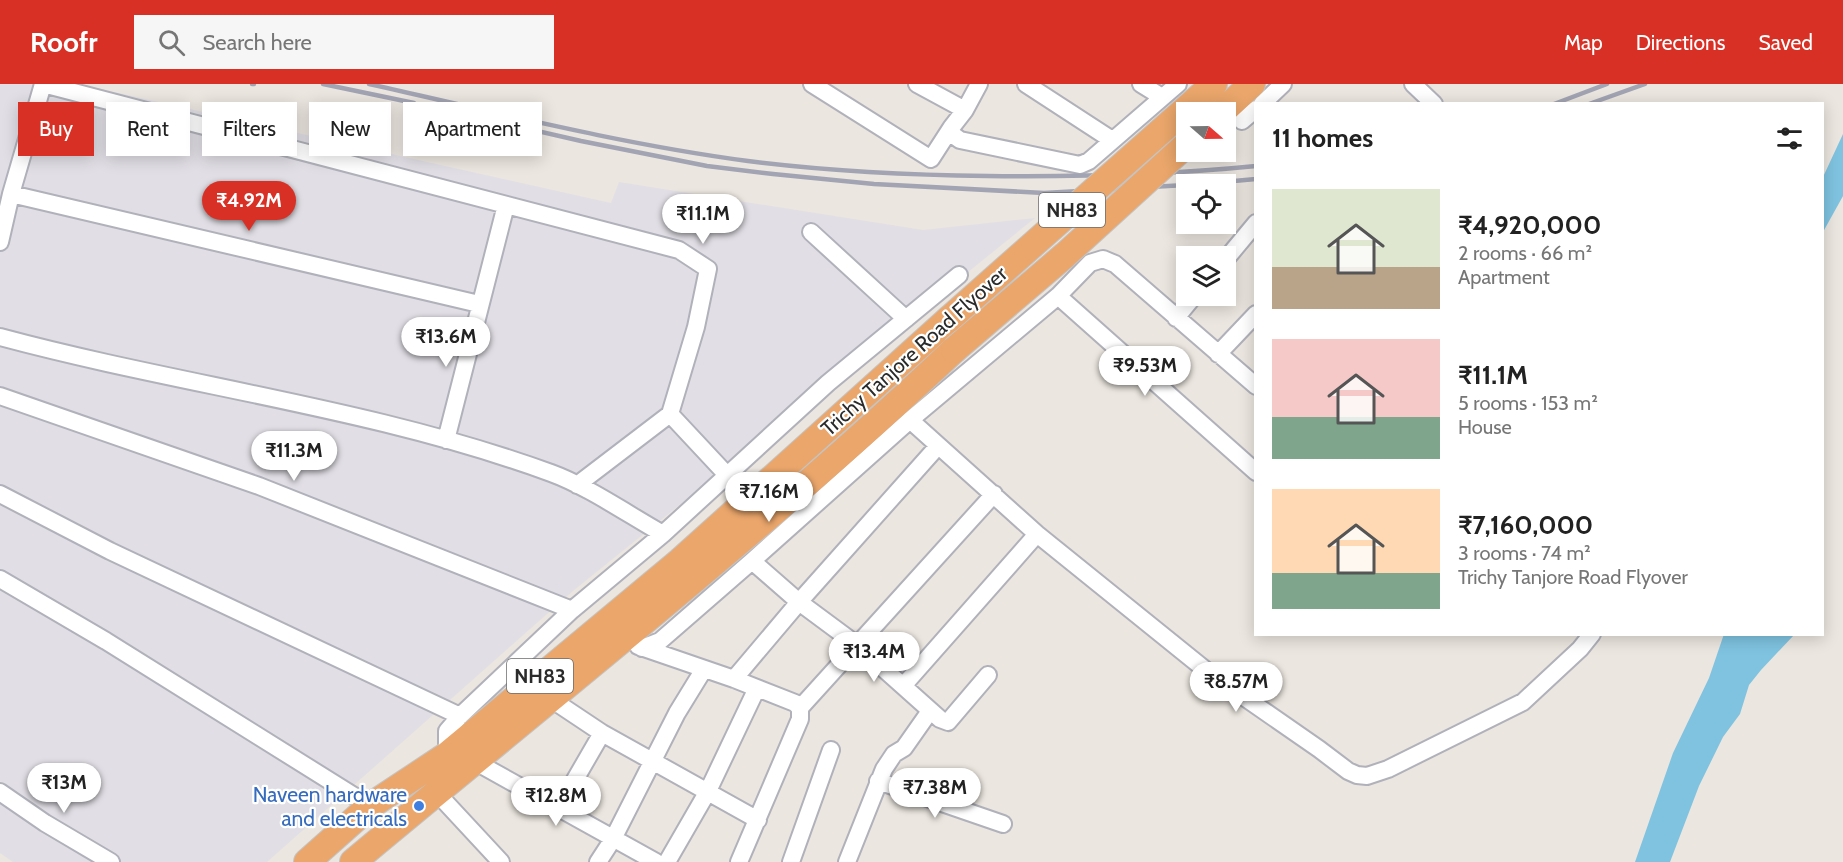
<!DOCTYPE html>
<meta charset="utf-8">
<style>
:root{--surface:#fff;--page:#f6f6f6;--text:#222;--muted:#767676;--accent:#d93025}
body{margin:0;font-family:Cabin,sans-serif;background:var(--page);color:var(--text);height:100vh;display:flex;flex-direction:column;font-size:22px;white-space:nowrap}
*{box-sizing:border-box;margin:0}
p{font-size:20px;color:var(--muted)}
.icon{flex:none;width:33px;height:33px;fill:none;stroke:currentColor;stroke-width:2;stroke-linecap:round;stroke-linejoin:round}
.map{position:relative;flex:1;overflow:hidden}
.details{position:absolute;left:1254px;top:18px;width:570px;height:534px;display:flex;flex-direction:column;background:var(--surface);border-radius:0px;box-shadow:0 3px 15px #0003}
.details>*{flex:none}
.hud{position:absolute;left:18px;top:18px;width:570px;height:54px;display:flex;gap:12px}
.needle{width:39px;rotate:110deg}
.controls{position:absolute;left:1176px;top:18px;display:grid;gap:12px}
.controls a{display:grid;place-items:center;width:60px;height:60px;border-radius:0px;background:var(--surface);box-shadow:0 3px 15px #0003;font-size:30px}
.price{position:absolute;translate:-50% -51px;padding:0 14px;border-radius:21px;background:#fff;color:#222;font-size:20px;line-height:39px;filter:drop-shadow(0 2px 3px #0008)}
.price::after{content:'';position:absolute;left:50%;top:36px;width:18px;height:14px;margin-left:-9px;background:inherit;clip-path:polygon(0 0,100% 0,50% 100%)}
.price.current{background:var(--accent);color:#fff}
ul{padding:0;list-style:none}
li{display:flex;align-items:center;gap:18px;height:150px;padding:0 18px}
li span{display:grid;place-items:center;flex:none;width:168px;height:120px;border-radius:0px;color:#555}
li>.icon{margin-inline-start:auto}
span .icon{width:72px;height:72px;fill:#fffc;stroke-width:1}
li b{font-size:26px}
h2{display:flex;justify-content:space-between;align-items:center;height:72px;padding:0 18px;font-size:26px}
.tag{padding:0 21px;border-radius:0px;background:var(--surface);box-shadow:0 3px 15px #0003;font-size:21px;line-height:54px}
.tag.current{background:var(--accent);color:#fff}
header{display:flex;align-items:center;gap:36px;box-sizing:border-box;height:84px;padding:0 30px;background:var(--accent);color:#fff}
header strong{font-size:28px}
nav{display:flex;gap:33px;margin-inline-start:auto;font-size:21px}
.search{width:420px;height:54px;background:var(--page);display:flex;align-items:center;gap:15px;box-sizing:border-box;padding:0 21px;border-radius:0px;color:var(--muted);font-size:22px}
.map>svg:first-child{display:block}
.industrial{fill:#e1dfe5}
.water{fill:#7fc3e0}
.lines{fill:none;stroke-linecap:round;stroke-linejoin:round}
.minor-casing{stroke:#b0b1ba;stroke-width:20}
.highway-casing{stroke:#c4c4c4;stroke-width:28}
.minor{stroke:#fff;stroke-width:16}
.highway{stroke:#eaa66b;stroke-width:26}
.rail{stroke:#a2a4b3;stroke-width:4.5}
.highway-bridge-casing{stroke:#c4c4c4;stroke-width:28;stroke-linecap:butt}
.highway-bridge{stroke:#eaa66b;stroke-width:26}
.shop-dot{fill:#3f7fe0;stroke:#fff;stroke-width:2}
.labels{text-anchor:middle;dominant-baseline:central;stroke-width:4.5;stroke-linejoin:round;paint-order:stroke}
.shield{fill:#fff;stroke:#6b6b6b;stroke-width:1.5}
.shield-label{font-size:20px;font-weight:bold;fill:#2b2b2b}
.street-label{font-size:21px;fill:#2b2b2b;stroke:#fff}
.shop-label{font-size:21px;fill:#366cbe;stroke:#fff;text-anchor:end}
</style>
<header>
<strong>Roofr</strong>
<div class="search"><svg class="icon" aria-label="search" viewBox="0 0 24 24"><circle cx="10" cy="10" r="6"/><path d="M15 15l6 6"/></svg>Search here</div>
<nav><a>Map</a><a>Directions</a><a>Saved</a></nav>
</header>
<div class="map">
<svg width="1843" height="778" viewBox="0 0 1843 778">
<rect width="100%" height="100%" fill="#ebe6df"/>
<path class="industrial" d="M0 0H78L611 119 619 98 923 146 1035 134 573 507 267 778H13L0 769V703L2 699 0 697Z"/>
<path class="water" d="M1843 50V112L1823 148V93Z
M1724 550 1794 551 1761 586 1749 601 1740 630 1723 653 1699 702 1670 778H1635L1673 669 1709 594Z"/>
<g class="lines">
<g class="minor-casing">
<path id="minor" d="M43 0 679 166 708 185 696 243 670 330 577 401
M812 0 931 75 951 44
M917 0 965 26
M979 0 965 26 951 44 953 51 960 56 1080 81 1089 77 1178 0
M1026 0 1112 56
M1141 0 1162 13
M1413 0 1434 20
M1262 20 1283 0
M1242 37 1256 25
M11 110 479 220
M811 148 906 235
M0 158 11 110 43 0
M1226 175 1256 139
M1058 212 1256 388
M1176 234 1194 212
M0 253C182 302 373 324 551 389 587 402 629 431 663 450
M1218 270 1256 230
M0 312 259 402 572 526
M670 330 727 391
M910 336 1037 450 1208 588 1319 665 1348 687 1357 691 1367 692 1388 685 1523 618 1580 565 1592 550
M446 356 506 121
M0 410 110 467 460 632
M752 477 799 518 857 561 940 635 948 638 988 591
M0 495 106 557 370 722
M638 562 734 595 795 619 800 624V635L739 778
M642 564 660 557 752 477 910 336 1058 212 1090 179 1103 175 1115 180 1256 302
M734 595 799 518 938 362
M903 602 1037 450
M551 615 602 649 758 736
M800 624 994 410
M447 671V647L460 632 572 526 663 450 828 299 959 191
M474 677 656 778
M878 697 1003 740
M0 708 45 739 111 778
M436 708 501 778
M558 725 602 649
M598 778 613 755 677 629 704 585
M667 778 708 707 757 604
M791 778 831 666
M847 778 884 685 894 670 904 664 930 627"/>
</g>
<g class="highway-casing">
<path id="highway" d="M1195 17 1214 0
M1222 28 1252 0
M307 778 370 722 447 671 680 477 949 235
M353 778C555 609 763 447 954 266"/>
</g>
<use href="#minor" class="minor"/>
<use href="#highway" class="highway"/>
<path class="rail" d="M252 0H254
M323 0 414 19
M369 0C495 28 620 60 748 77 827 87 908 91 988 92 1078 93 1166 91 1256 82
M1554 20 1607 0
M1589 20 1645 0
M446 26 581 57 707 82 773 90 874 100 1044 109 1186 101
M1201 100 1256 95"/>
<g class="highway-bridge-casing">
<path id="highway-bridge" d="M949 235 1195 17
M954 266 1065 171 1186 61"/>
</g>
<use href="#highway-bridge" class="highway-bridge"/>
</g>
<circle class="shop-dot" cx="419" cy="722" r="6"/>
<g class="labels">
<g class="shield">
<rect x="1039" y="109" width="66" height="34" rx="4.5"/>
<rect x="507" y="575" width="66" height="34" rx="4.5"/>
</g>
<g class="shield-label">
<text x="1072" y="126">NH83</text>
<text x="540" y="592">NH83</text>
</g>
<g class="street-label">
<text transform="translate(914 267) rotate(-42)">Trichy Tanjore Road Flyover</text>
</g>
<g class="shop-label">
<text x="407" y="710">Naveen hardware<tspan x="407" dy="24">and electricals</tspan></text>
</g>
</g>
</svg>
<div class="controls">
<a><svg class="needle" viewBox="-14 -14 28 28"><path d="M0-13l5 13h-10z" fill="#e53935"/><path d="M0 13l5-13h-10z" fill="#767676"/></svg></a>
<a><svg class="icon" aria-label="locate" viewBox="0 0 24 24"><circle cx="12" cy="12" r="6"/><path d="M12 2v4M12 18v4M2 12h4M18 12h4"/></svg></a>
<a><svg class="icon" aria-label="layers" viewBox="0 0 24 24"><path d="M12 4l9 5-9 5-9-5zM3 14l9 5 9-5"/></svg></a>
</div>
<b class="price current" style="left:249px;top:148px">₹4.92M</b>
<b class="price" style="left:703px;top:161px">₹11.1M</b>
<b class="price" style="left:446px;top:284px">₹13.6M</b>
<b class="price" style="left:1145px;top:313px">₹9.53M</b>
<b class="price" style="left:294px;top:398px">₹11.3M</b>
<b class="price" style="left:769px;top:439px">₹7.16M</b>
<b class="price" style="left:874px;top:599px">₹13.4M</b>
<b class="price" style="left:1236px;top:629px">₹8.57M</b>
<b class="price" style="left:64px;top:730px">₹13M</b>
<b class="price" style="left:935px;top:735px">₹7.38M</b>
<b class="price" style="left:556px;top:743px">₹12.8M</b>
<div class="hud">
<a class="tag current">Buy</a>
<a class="tag">Rent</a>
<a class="tag">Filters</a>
<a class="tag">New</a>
<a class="tag">Apartment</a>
</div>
<section class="details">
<h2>11 homes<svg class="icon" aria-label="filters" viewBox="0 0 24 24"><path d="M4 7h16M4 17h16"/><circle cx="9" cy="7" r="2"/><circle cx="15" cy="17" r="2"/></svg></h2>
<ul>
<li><span style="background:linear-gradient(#dfe7d0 65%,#b9a48a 0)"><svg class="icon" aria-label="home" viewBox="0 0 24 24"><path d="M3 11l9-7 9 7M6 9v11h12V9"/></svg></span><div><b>₹4,920,000</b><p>2 rooms · 66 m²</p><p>Apartment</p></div></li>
<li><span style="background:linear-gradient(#f6c9c9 65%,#7fa58c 0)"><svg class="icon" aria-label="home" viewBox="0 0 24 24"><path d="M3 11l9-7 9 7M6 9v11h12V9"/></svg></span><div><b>₹11.1M</b><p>5 rooms · 153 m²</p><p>House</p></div></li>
<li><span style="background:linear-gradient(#ffd9b3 70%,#7fa58c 0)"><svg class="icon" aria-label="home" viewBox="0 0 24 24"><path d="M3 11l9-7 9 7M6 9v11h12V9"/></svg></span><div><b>₹7,160,000</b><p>3 rooms · 74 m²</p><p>Trichy Tanjore Road Flyover</p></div></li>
</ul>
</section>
</div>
